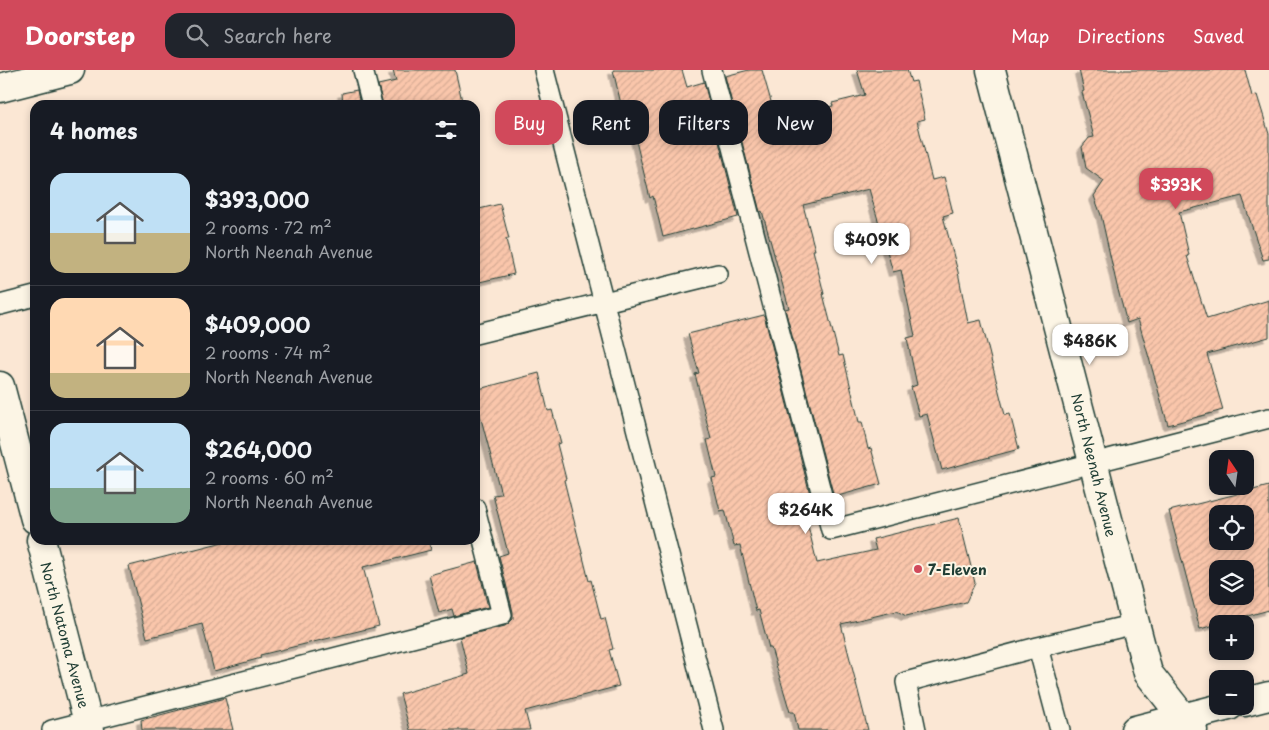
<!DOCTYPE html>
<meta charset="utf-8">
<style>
:root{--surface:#171b24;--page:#20242c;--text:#f1f3f6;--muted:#9ea1a6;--line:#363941;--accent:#d1495b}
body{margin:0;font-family:"Playpen Sans",sans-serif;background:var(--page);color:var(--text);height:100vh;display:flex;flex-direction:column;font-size:19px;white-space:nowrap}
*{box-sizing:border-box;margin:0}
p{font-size:16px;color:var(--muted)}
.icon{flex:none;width:28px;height:28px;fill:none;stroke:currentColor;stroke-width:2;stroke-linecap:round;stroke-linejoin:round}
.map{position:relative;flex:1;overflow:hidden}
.side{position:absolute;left:30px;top:30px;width:450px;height:445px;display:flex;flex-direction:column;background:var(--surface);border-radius:15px;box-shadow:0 2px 8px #0003}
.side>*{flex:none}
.guide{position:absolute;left:495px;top:30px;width:475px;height:45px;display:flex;gap:10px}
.needle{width:32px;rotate:347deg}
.buttons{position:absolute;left:1209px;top:380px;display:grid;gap:10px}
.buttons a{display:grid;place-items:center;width:45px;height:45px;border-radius:10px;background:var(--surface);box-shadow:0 2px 8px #0003;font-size:25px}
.price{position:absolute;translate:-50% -42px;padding:0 11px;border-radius:10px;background:#fff;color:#222;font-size:16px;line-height:32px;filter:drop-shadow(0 1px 2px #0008)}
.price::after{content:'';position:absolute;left:50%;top:30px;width:15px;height:11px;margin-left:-8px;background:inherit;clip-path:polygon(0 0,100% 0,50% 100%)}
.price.selected{background:var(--accent);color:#fff}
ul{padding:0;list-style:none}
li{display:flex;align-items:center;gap:15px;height:125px;padding:0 20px}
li+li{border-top:1px solid var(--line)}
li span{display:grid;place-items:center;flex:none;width:140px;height:100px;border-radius:15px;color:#555}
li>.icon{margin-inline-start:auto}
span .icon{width:60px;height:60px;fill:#fffc;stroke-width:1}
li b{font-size:21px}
h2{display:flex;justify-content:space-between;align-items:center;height:60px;padding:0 20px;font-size:21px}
.pill{padding:0 18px;border-radius:15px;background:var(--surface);box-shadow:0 2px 8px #0003;font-size:18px;line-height:45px}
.pill.selected{background:var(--accent);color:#fff}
header{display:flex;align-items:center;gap:30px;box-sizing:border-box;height:70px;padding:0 25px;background:var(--accent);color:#fff}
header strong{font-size:24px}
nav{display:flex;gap:28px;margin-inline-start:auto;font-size:18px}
.search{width:350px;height:45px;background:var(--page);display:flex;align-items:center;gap:12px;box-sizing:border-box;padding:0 18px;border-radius:15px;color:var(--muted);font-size:19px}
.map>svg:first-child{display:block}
.building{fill:url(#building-hatch);stroke:#1f3d34;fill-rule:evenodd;filter:url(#shadow)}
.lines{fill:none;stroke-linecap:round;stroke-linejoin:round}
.lane-casing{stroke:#1f3d34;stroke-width:22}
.street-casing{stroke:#1f3d34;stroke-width:31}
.secondary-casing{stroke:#1f3d34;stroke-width:31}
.lane{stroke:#fcf5e5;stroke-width:19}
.street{stroke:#fcf5e5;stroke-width:28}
.secondary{stroke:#fcf5e5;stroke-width:28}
.poi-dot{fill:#d1495b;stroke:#fcf5e5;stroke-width:2}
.labels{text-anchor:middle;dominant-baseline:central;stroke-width:4;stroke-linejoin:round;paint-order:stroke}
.street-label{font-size:14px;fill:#1f3d34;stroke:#fcf5e5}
.poi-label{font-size:14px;font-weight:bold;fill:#1f3d34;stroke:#fcf5e5;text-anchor:start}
</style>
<header>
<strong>Doorstep</strong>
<div class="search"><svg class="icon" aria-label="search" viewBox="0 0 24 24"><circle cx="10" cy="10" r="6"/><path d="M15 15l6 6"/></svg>Search here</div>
<nav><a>Map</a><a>Directions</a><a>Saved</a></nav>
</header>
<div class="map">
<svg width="1269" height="660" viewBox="0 0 1269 660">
<defs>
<pattern id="building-hatch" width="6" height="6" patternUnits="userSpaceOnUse" patternTransform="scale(1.25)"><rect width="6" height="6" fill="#fac6ab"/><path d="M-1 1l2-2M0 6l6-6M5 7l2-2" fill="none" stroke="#d6ab94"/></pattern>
<filter id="shadow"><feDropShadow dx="-4.5" dy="4.5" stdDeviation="0" flood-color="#0004"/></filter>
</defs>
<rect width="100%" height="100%" fill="#fbe7d4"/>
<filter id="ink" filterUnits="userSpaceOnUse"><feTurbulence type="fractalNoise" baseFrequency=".02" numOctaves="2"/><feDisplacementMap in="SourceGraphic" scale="10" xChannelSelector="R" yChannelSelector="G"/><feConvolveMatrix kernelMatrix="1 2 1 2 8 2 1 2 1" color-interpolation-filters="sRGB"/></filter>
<g filter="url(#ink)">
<path class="building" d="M393 0H455L463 35H383L378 15 396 11Z
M613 0H682L687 17 704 12 738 147 663 167 653 126 650 128 634 63 628 64Z
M749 0H762L776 49 833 36 832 33 865 25 857 0H907L911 12 916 11 925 49 917 51 932 110 944 107 953 143 943 146 958 202 968 253 981 250 1005 345 1010 344 1019 379 942 400 927 344 919 346 911 317 917 315 907 268 915 266 901 200 893 202 869 119 803 135 815 180H813L824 224H823L839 286 843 285 859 352H862L868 379 871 378 881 414 834 427 785 239 789 238 762 141 760 142 725 6Z
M1079 0H1245L1252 26 1257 25 1269 64V189L1263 190 1242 126 1179 142 1189 185 1187 186 1207 249 1269 230V267L1207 284 1223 340 1168 355 1138 249 1127 253 1117 216 1101 145 1094 126 1104 111 1086 98 1082 77 1089 68 1094 67 1082 22 1084 21Z
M357 20 360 35H343L342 23Z
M500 134 509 169H506L514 204 475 213V140Z
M764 245 812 432 803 435 817 493 876 480 873 469 959 448 975 513 966 532 906 546 897 541 841 554 868 660H798L794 642H790L771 578H769L759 540 756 541 740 475 734 476 725 440 720 441 712 408 716 407 707 370 711 369 695 304 699 303 688 264Z
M539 303 548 341 552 340 561 373 557 374 566 409 564 410 589 511 591 510 601 549 605 548 613 579 609 580 619 616 525 641 530 660H410L400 624 469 604 460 567 505 556 509 553 513 549V542L499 486 508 483 493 425 501 424 475 326V320Z
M1269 416V540L1200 559 1169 441ZM1218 444H1245V471H1218ZM1218 499H1245V526H1218Z
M231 470H429L431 480 363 497 379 556 260 585 261 588 214 601 202 554 147 568 129 496Z
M477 492 488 537 454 546 452 539 439 543 429 505Z
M225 628 233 660H142L141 650Z"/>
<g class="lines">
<g class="lane-casing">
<path id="lane" d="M363 0 372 35
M544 0 714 660
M712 0 831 460 1269 348
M0 235 35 226
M475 264 718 204
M1038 577 1060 660
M52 660 502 545 475 438
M916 660 906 612 1038 577 1135 554"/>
</g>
<g class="street-casing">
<path id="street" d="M991 0 1148 603 1193 660
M0 18 70 0
M0 316 35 449
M41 470 90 660"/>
</g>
<g class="secondary-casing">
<path id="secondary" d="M1245 632 1269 626
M1135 660 1229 636"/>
</g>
<use href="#lane" class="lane"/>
<use href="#street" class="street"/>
<use href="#secondary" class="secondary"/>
</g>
</g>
<circle class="poi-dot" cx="918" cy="499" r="5"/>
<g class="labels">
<g class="street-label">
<text transform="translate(1094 395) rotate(76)">North Neenah Avenue</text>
<text transform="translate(65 565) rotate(75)">North Natoma Avenue</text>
</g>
<g class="poi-label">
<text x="928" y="499">7-Eleven</text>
</g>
</g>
</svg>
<div class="buttons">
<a><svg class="needle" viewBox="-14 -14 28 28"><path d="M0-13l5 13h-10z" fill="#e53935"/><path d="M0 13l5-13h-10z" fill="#9ea1a6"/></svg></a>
<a><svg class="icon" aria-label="locate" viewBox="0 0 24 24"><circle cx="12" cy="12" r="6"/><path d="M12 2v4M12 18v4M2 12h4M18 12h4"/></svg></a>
<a><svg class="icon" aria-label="layers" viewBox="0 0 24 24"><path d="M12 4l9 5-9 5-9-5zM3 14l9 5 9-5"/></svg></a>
<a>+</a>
<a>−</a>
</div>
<b class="price selected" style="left:1176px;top:140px">$393K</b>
<b class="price" style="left:872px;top:195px">$409K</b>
<b class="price" style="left:1090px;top:296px">$486K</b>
<b class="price" style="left:806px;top:465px">$264K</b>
<div class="guide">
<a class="pill selected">Buy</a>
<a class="pill">Rent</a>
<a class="pill">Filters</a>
<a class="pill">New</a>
</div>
<section class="side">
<h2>4 homes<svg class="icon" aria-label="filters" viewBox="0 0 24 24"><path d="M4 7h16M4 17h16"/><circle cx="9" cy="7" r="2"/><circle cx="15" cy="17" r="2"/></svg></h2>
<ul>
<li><span style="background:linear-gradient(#bfe0f5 60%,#c2b280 0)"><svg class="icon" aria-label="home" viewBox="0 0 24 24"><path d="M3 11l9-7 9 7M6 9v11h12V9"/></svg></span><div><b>$393,000</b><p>2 rooms · 72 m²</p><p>North Neenah Avenue</p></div></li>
<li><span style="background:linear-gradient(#ffd9b3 75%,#c2b280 0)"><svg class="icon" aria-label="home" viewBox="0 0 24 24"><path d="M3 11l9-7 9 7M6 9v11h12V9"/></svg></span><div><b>$409,000</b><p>2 rooms · 74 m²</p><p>North Neenah Avenue</p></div></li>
<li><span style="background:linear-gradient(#bfe0f5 65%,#7fa58c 0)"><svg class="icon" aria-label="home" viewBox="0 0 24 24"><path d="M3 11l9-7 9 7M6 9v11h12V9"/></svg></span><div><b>$264,000</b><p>2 rooms · 60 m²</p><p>North Neenah Avenue</p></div></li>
</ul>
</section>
</div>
